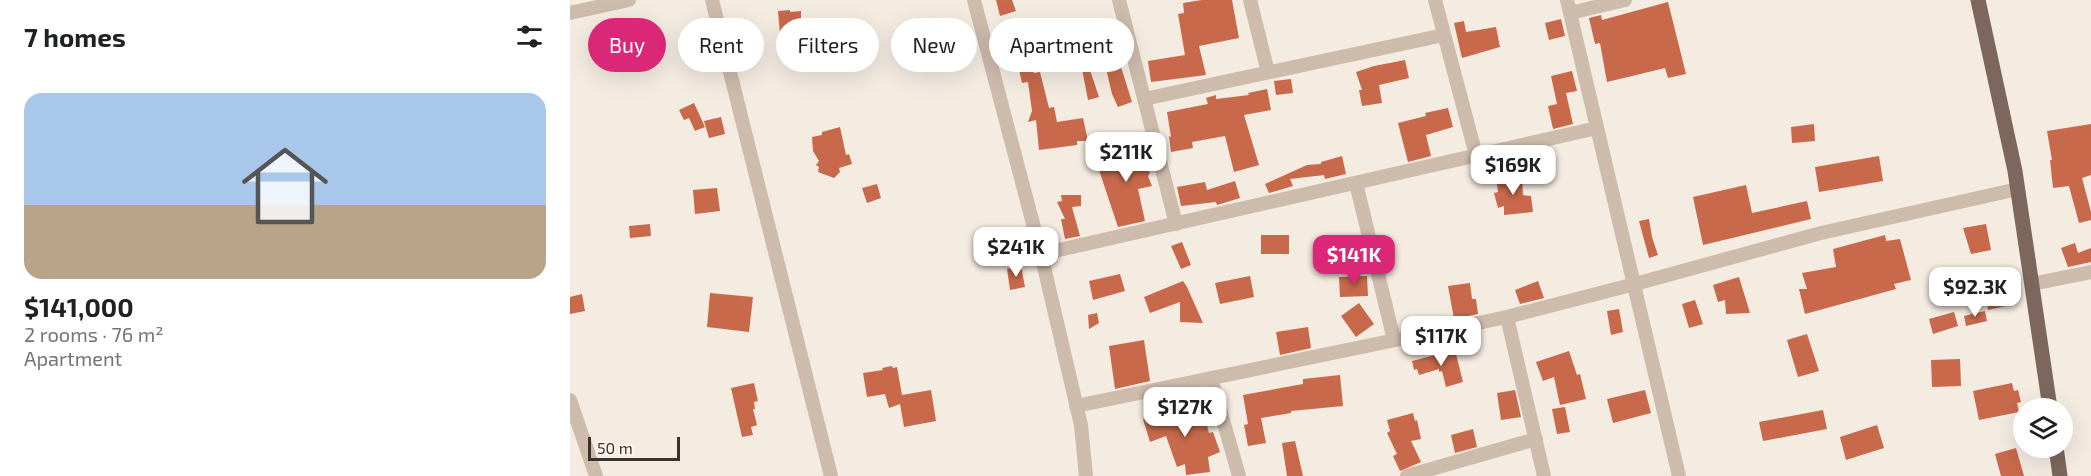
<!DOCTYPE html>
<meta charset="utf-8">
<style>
:root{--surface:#fff;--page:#f2f2f2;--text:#202124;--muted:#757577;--line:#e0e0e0;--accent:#db2777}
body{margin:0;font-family:"Exo 2",sans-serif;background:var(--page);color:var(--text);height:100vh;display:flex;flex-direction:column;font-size:22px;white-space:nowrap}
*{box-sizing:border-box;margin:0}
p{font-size:20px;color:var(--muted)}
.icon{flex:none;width:33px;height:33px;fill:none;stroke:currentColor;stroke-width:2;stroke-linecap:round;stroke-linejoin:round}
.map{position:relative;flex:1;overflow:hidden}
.details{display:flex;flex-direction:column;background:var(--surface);width:570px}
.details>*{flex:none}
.hud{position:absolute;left:18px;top:18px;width:570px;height:54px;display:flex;gap:12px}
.controls{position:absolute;left:1443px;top:398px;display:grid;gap:12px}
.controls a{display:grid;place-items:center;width:60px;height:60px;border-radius:50%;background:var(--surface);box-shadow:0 6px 24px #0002;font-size:30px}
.scale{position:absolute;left:18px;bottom:15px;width:92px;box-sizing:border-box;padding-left:6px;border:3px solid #3b302b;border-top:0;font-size:16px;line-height:21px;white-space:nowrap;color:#3b302b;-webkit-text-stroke:4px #fbf5ee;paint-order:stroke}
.price{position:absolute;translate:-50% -51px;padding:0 14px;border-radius:12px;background:#fff;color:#222;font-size:20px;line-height:39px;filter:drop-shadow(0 2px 3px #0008)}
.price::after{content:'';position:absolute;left:50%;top:36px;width:18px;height:14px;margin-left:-9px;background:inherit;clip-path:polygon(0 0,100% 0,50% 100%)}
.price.selected{background:var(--accent);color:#fff}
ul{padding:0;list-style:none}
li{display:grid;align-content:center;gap:12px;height:318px;padding:0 24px}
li+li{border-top:2px solid var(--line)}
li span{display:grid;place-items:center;height:186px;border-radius:18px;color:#555}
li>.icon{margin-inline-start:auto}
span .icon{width:108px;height:108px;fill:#fffc;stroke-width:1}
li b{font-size:26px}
h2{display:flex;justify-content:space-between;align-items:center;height:72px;padding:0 24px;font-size:26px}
.chip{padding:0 21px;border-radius:27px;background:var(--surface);box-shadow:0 6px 24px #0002;font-size:21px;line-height:54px}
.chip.selected{background:var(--accent);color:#fff}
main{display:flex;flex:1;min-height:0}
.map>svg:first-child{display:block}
.building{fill:#c8694b}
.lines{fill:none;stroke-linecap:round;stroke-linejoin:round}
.minor{stroke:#cdbbac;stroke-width:14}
.major{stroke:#7d675c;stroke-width:15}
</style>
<main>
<section class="details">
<h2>7 homes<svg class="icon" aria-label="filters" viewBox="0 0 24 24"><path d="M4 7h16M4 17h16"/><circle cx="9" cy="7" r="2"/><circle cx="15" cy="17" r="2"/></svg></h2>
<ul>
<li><span style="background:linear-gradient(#a9c7e8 60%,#b9a48a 0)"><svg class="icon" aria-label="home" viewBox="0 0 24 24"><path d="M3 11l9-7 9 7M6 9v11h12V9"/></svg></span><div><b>$141,000</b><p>2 rooms · 76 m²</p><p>Apartment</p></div></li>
</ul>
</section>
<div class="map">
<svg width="1521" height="476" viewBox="0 0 1521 476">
<rect width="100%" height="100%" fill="#f4ebe1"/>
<path class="building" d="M426 0H442L446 11 430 16Z
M632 0H662L669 38 629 46 636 75 581 82 578 61 615 55 608 14 614 13 613 3Z
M1098 2 1116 74 1098 78 1095 68 1037 82 1030 43 1025 44 1019 18 1031 15 1032 20Z
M220 10V12L231 11V21L238 20V32L210 34 208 11Z
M991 19 995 36 979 40 975 23Z
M894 21 896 32 926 27 930 47 892 58 884 23Z
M544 26 550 50 546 51 562 102 548 107 542 94 527 30Z
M456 35 461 54 458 55 464 73 470 72 479 108 484 107 487 122 513 118 518 141H507V145L469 150 466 120 458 122 462 111 458 82 452 83 442 39Z
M238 49 241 59 218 64 216 54Z
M516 58 529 97 518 100 510 59Z
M835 60 839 78 809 85 812 103 792 106 789 90H792L786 72 804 66Z
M1002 71 1007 91 996 93 1003 124 983 129 978 106 987 104 981 76Z
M721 79 723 93 706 95 704 81Z
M697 89 701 110 674 115 689 165 664 172 655 136 622 142 623 148 601 152 599 136 601 137 597 112 638 104 636 98 646 95V99L679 95 678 93Z
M124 103 135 127 125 131 119 118 114 120 109 110Z
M878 108 883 127 856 135 861 156 838 162 828 123 856 116 855 113Z
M151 117 155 134 139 138 134 121Z
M1244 124 1245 141 1222 143 1221 127Z
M1521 124V175L1512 178 1521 212V220L1509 223 1499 186 1483 188 1480 160H1482L1477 131Z
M270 127 276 155 279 154 282 164 269 168 270 172 264 178 248 172 249 167 246 165 249 161 243 151 242 137 252 135V132Z
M567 136 570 140H573L572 149 575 165 580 173 578 176 582 186 568 189 575 221 548 227 527 164 552 159 556 142Z
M772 156 776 174 755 179 754 175 720 179 723 186 699 193 695 184 737 165 751 164V162Z
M1309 156 1313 181 1249 192 1245 167Z
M952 175 953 195 961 196 963 212 934 215V206L928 208 924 193 928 192 926 177Z
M665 181 670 198 647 205 646 202 611 206 607 187 635 182 637 190Z
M307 184 311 198 297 203 292 188Z
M1176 185 1182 213 1237 201 1241 219 1133 245 1123 197Z
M147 188 150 211 125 214 123 190Z
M491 195H511V206L502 207 510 236 495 239 491 219H495L487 202 492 201Z
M1079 219 1082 237 1088 255 1079 258 1069 221Z
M80 224 81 236 60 238 59 226Z
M1416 224 1421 250 1401 254 1393 228Z
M691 235H719V254H691Z
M1315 235 1316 241 1330 239 1341 280 1324 284 1326 289 1235 314 1229 289H1237L1232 273 1266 267 1263 249Z
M612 242 621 265 611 269 601 246Z
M1505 243 1508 253 1521 248V262L1498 267 1491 248Z
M451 266 455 287 440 290 437 269Z
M1426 271 1436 306 1418 310 1413 274Z
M550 274 555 291 523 300 519 281Z
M680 276 684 297 650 304 645 283Z
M797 276 798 296 770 297 769 277Z
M1169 277 1180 313 1156 314 1155 300 1148 302 1143 285Z
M613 281 617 287 633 323 610 322V302L580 313 574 297Z
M968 281 974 298 950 304 945 290Z
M900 283 902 299H906L908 314 884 319 878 286Z
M140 293 183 297 179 332 137 327Z
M12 294 15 311 0 314V297Z
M1125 300 1133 324 1119 328 1112 304Z
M789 303 804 324 786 337 771 316Z
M1049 309 1053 332 1041 335 1037 311Z
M1415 311 1417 321 1396 326 1394 316Z
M1384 312 1388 326 1363 334 1359 319Z
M527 313 529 323 519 329 518 315Z
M738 327 741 348 710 355 706 332Z
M1237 334 1249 371 1228 377 1217 340Z
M574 340 580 381 545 389 539 346Z
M885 350 893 382 876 387 872 371 869 372V369L849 375 847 369 844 370 842 361Z
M999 351 1007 375 1010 374 1016 399 990 405 984 377 973 381 966 362Z
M1390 359 1391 386 1362 387 1361 360Z
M322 366 323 368 327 367 332 395 361 390 366 421 334 427 330 404 319 408 315 394 297 397 293 373 313 370 312 368Z
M770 375 773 406 721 411V413L691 418 696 443 678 446 674 425 678 424 673 395 733 384V379Z
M184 383 188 401 184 402 185 409H183L187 425 181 427 183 435 172 437 161 388Z
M1442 383 1444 391 1448 390 1451 402 1447 403 1449 412 1409 420 1403 391Z
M945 390 951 417 931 420 927 393Z
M1075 390 1081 413 1043 423 1037 399Z
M632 405 639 433 643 432 650 452 638 457 640 472 616 475 615 464 607 467 596 436 580 442 573 419Z
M995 407 1000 432 987 434 982 409Z
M1253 410 1257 429 1193 441 1189 422Z
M843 413 845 421 847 420 851 439 841 441 851 462 830 471 823 456 827 454 817 433 820 431 817 420Z
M1307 425 1314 448 1276 460 1270 437Z
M903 429 907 447 885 453 881 435Z
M725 441 733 476H717L712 443Z
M1446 448 1454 476H1431L1425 454Z"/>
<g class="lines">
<path class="minor" d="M142 0 261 476
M404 0 471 254 511 425 516 476
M549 0 606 224
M680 0 698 72
M865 0 906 155
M997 0 1109 476
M0 13 59 0
M1000 13 1055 0
M574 99 874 35
M786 183 824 340
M471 254 1027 128
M1462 284 1521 272
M937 317 974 476
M641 378 669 476
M0 400 26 476
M506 406 937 317 1065 284 1251 233 1448 189
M837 476 966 439"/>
<path class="major" d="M1408 0 1445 171 1480 408
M1486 447 1490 476"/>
</g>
</svg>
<div class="controls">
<a><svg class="icon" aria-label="layers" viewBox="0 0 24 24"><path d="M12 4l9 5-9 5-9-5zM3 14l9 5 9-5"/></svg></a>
</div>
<div class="scale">50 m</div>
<b class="price" style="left:556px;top:183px">$211K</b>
<b class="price" style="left:943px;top:196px">$169K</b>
<b class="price" style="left:446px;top:278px">$241K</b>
<b class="price selected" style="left:784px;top:286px">$141K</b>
<b class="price" style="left:1405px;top:318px">$92.3K</b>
<b class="price" style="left:871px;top:367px">$117K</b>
<b class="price" style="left:615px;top:438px">$127K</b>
<div class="hud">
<a class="chip selected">Buy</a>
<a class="chip">Rent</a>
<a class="chip">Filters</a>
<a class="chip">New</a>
<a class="chip">Apartment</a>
</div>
</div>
</main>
